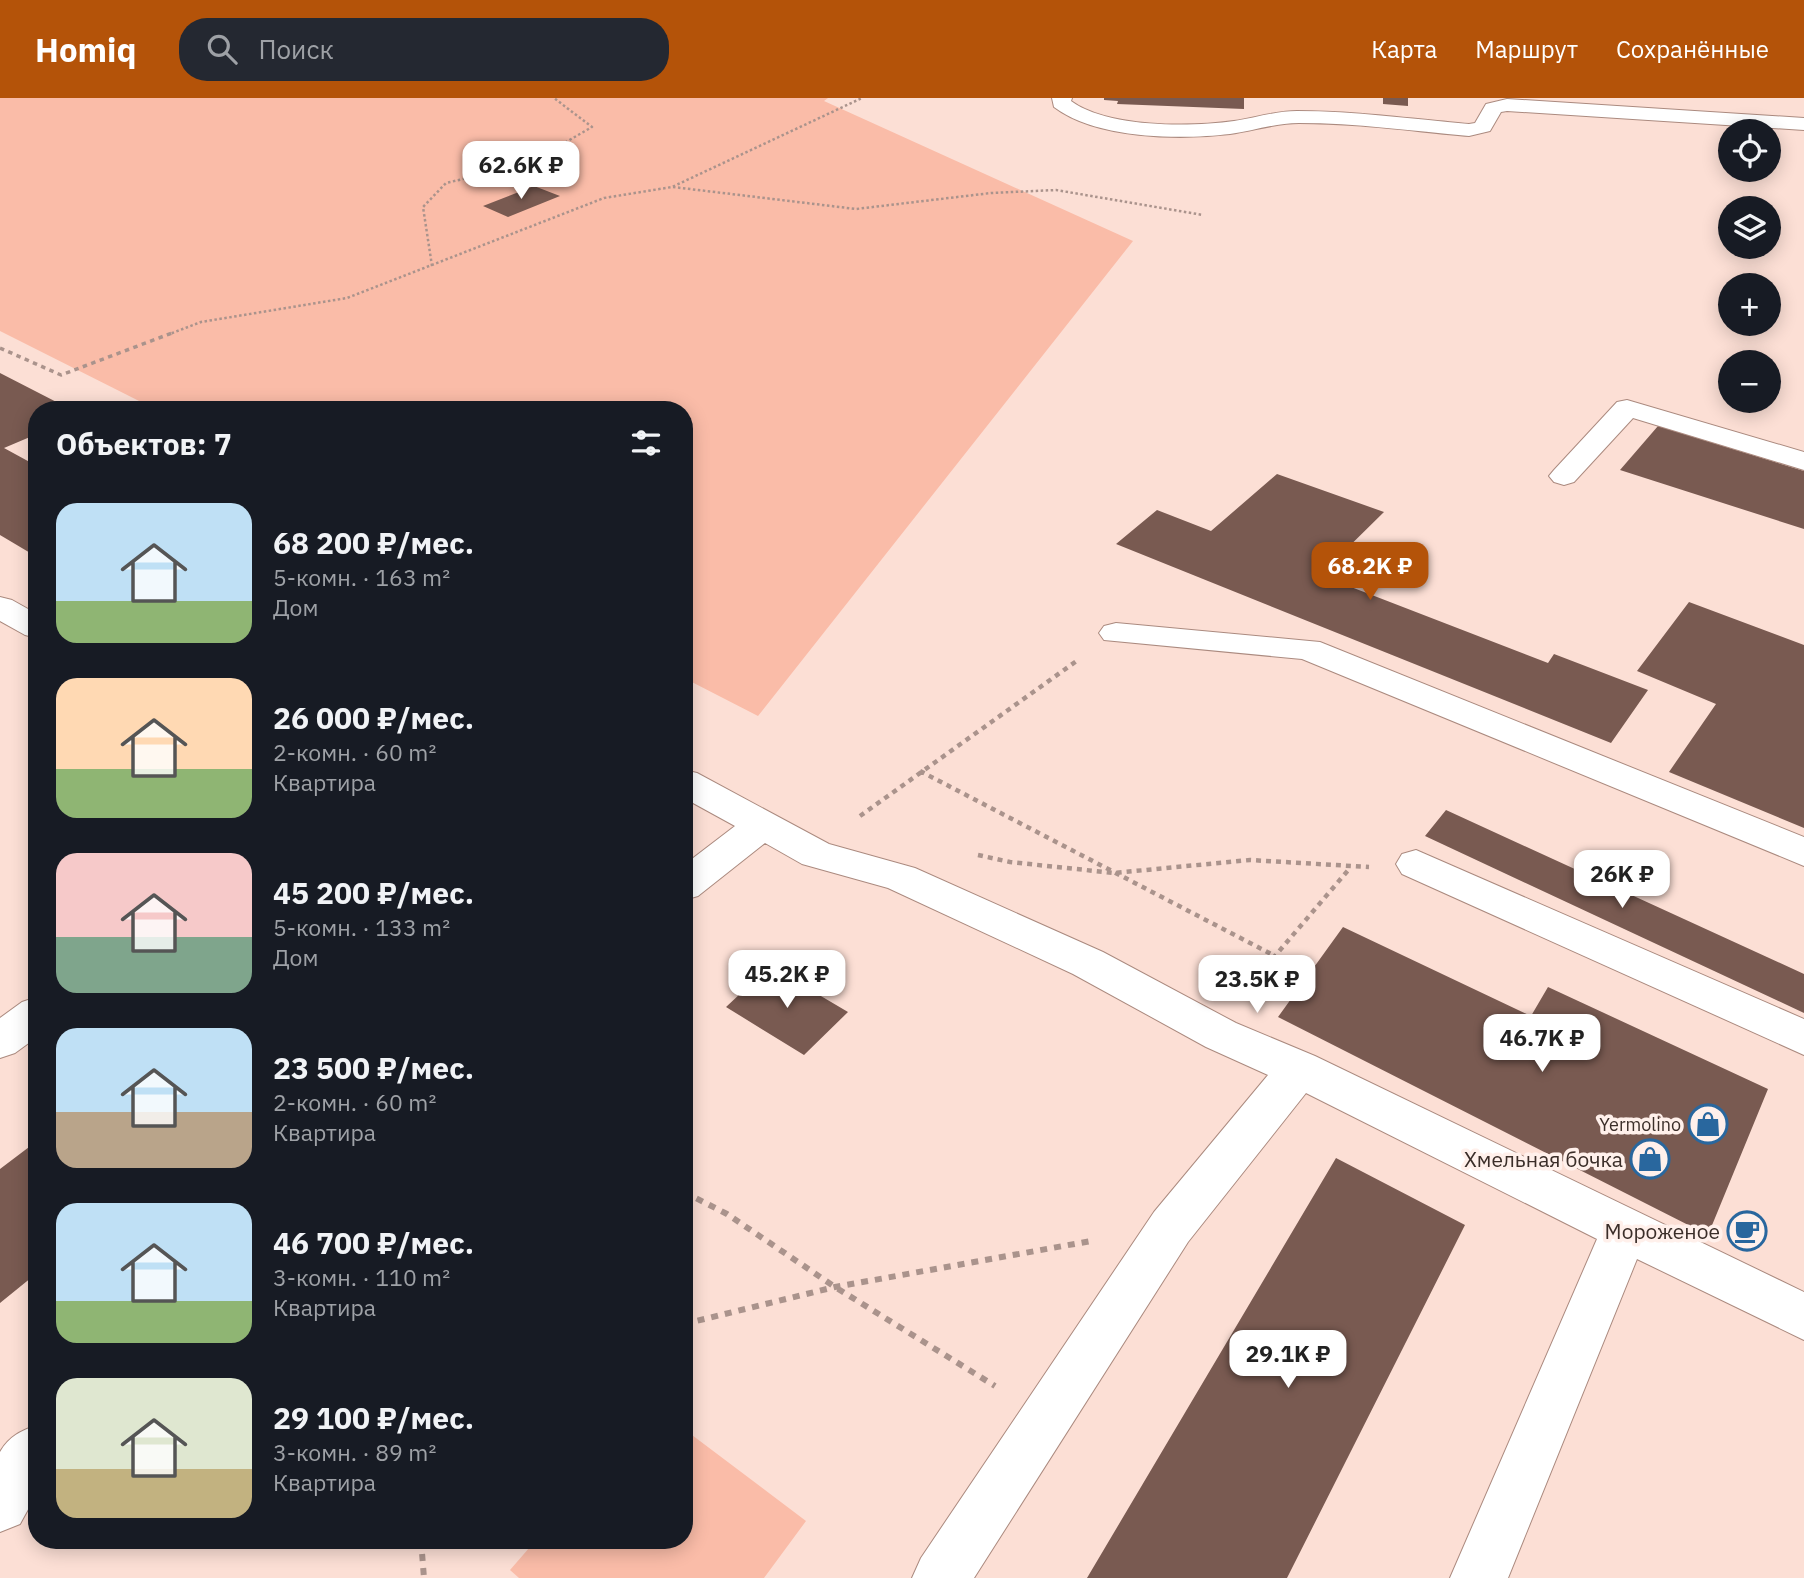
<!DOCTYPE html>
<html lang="ru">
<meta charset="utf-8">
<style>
:root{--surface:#171b24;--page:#242831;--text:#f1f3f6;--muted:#9ea1a6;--accent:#b45309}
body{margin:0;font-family:"IBM Plex Sans",sans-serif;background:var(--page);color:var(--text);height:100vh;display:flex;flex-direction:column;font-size:26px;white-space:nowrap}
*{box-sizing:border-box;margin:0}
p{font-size:23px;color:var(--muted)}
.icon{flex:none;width:38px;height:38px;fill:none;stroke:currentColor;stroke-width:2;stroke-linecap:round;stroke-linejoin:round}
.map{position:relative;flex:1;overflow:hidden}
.sheet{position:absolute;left:28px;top:303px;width:665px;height:1148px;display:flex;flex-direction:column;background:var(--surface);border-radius:28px;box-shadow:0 4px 18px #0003}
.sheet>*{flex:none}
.buttons{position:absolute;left:1718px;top:21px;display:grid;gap:14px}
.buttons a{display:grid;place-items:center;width:63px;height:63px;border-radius:50%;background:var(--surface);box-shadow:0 4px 18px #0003;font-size:35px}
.price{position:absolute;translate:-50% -60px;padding:0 16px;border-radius:14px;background:#fff;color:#222;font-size:23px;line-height:46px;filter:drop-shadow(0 2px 4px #0008)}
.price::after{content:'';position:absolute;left:50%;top:42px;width:21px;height:16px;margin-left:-10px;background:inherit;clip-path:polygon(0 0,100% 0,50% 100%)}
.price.on{background:var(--accent);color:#fff}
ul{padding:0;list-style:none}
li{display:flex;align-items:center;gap:21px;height:175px;padding:0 28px}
li span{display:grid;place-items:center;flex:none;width:196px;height:140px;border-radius:21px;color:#555}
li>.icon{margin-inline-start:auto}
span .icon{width:84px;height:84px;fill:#fffc;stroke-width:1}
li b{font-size:30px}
h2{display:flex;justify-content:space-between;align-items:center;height:84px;padding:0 28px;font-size:30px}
header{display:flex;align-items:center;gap:42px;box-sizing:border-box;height:98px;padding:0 35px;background:var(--accent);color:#fff}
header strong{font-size:33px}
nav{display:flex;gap:38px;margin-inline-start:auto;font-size:24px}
.search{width:490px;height:63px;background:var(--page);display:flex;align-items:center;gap:18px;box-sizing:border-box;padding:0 24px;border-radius:28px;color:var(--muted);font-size:26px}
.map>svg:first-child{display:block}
.green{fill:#fabca8}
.building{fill:#795a51}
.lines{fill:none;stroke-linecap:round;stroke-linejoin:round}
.minor-casing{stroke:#ab8a7f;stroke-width:2}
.path-far3{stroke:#aa938c;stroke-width:2.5;stroke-dasharray:2.5 2.5;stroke-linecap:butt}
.path-far2{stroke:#aa938c;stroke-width:3.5;stroke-dasharray:4.5 4.5;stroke-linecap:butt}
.path-far1{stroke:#aa938c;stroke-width:4.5;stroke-dasharray:5 5;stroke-linecap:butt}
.path{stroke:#aa938c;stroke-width:6;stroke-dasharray:7 7;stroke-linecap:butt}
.minor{fill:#fff;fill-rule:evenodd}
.labels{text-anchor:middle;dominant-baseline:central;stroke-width:7;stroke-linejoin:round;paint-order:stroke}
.poi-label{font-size:18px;fill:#3b2e29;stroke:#fff0eb;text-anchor:end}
.near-poi-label{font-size:21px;fill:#3b2e29;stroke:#fff0eb;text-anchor:end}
</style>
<header>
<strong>Homiq</strong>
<div class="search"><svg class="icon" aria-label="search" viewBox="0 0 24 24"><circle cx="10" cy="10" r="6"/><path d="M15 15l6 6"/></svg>Поиск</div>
<nav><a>Карта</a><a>Маршрут</a><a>Сохранённые</a></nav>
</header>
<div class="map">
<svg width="1804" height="1480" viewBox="0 0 1804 1480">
<rect width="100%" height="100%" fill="#fcdfd5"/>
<path class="green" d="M0 0H828L824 3 1133 143 758 618 684 580V312L155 311 0 233Z
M684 1331 806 1423 764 1480H519L510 1472 536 1442H684Z"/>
<path class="building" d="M1104 0H1244V11L1117 6 1118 3 1104 2Z
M1383 0H1408V8L1383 6Z
M534 88 560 98 508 119 483 108Z
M0 275 72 312H37V336L4 350 37 368V459L0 437Z
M1658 328 1804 373V431L1620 372Z
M1277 376 1384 414 1320 477 1548 565 1554 556 1648 592 1611 645 1116 446 1157 412 1211 433Z
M1689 504 1804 547V730L1669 674 1716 606 1637 573Z
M1446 712 1804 876V915L1425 738Z
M1343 829 1531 918 1548 889 1768 991 1708 1137 1278 919Z
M770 868 848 914 804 957 726 909Z
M37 1043V1175L0 1205V1071Z
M1336 1060 1465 1127 1287 1480H1087Z
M1736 1116 1764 1129 1759 1150 1729 1137Z"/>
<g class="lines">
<g class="minor-casing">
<path id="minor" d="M1052 0H1072L1071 3C1108 30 1190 29 1234 23 1255 20 1276 13 1297 13 1355 13 1412 21 1469 26L1475 25 1486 6 1507 1 1804 20V32L1507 13 1501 14 1490 33 1469 38C1412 33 1356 25 1299 25 1275 25 1253 33 1230 36 1179 42 1096 41 1054 9Z
M1627 302 1804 354V372L1633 320 1574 384 1564 387 1554 384 1549 378 1554 372 1617 304Z
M0 499 12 502 37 516V540L25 537 0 523Z
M1116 525 1320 544 1804 739V768L1302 561 1104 542 1099 535 1104 528Z
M684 672 697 675 829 746 915 770 1103 854 1236 925 1315 958 1804 1194V1242L1637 1161 1508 1480H1450L1597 1141 1306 995 1188 1144 974 1480H912L921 1460 1154 1114 1268 977 1206 949 1073 876 888 790 802 766 765 745 698 798 684 802V767L735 728 684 700Z
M1416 752 1804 921V957L1402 776 1396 766 1402 756Z
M37 899V939L15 955 0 960V920L22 904Z
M37 1327V1395L20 1426 0 1434V1354C9 1338 21 1333 37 1327Z"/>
</g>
<path class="path-far3" d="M673 89 856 111 991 95 1056 92 1203 117
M432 168 423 109 446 85 528 66 592 29 554 0
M167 237 201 224 347 200 604 100 672 89 862 0"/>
<path class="path-far2" d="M0 250 61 277 172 235"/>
<path class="path-far1" d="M920 673 1275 858
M860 718 1078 562
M978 757 1010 764 1114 775 1250 762 1369 769
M1251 894 1275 858 1350 770"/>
<path class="path" d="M684 1094 727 1116 835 1189 995 1288
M684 1226 835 1189 1091 1143
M421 1442 424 1480"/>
<use href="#minor" class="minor"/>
</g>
<defs>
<g id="shop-ring" transform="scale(2.0125)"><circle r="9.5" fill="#fff0eb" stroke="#29679e" stroke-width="1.5"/><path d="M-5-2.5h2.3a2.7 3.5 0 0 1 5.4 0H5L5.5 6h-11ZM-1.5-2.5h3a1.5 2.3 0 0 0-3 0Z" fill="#29679e"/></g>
<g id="cafe-ring" transform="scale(2.0125)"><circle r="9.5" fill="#fff0eb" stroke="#29679e" stroke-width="1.5"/><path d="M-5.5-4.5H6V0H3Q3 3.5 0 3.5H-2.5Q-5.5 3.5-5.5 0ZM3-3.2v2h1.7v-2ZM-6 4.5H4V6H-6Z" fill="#29679e"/></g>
</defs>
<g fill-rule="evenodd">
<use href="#shop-ring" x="1708" y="1026"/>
<use href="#shop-ring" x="1650" y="1061"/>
<use href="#cafe-ring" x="1747" y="1133"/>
</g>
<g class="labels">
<g class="poi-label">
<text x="1681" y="1026">Yermolino</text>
</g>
<g class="near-poi-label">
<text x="1623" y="1061">Хмельная бочка</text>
<text x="1720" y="1133">Мороженое</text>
</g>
</g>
</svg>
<div class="buttons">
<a><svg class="icon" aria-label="locate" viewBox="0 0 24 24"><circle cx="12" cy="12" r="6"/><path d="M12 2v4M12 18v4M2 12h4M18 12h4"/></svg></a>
<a><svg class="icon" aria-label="layers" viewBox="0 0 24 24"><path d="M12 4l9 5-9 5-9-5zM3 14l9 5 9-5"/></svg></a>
<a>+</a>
<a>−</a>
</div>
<b class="price" style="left:521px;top:103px">62.6K ₽</b>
<b class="price on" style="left:1370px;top:504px">68.2K ₽</b>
<b class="price" style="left:1622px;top:812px">26K ₽</b>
<b class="price" style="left:787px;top:912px">45.2K ₽</b>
<b class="price" style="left:1257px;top:917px">23.5K ₽</b>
<b class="price" style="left:1542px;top:976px">46.7K ₽</b>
<b class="price" style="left:1288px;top:1292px">29.1K ₽</b>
<section class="sheet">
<h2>Объектов: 7<svg class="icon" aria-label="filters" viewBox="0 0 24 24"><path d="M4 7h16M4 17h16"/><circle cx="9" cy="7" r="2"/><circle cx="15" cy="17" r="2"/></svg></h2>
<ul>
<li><span style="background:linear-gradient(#bfe0f5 70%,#8fb573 0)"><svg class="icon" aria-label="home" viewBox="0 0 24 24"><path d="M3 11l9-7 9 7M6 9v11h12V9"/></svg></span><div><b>68 200 ₽/мес.</b><p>5-комн. · 163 m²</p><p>Дом</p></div></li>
<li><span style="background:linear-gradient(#ffd9b3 65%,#8fb573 0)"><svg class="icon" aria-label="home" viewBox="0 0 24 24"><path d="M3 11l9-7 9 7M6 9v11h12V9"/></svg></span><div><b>26 000 ₽/мес.</b><p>2-комн. · 60 m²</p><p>Квартира</p></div></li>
<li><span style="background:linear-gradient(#f6c9c9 60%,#7fa58c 0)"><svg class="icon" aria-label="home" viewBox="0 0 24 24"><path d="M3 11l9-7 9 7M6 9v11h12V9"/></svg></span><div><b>45 200 ₽/мес.</b><p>5-комн. · 133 m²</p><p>Дом</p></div></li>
<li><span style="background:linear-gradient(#bfe0f5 60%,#b9a48a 0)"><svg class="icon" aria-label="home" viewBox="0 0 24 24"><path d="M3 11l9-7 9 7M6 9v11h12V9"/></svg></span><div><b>23 500 ₽/мес.</b><p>2-комн. · 60 m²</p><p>Квартира</p></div></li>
<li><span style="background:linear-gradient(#bfe0f5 70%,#8fb573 0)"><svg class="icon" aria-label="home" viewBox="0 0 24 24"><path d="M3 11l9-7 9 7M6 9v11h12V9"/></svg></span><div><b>46 700 ₽/мес.</b><p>3-комн. · 110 m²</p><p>Квартира</p></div></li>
<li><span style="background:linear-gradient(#dfe7d0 65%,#c2b280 0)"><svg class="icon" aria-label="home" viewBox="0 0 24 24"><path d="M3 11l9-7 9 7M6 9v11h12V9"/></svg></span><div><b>29 100 ₽/мес.</b><p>3-комн. · 89 m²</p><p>Квартира</p></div></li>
</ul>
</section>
</div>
